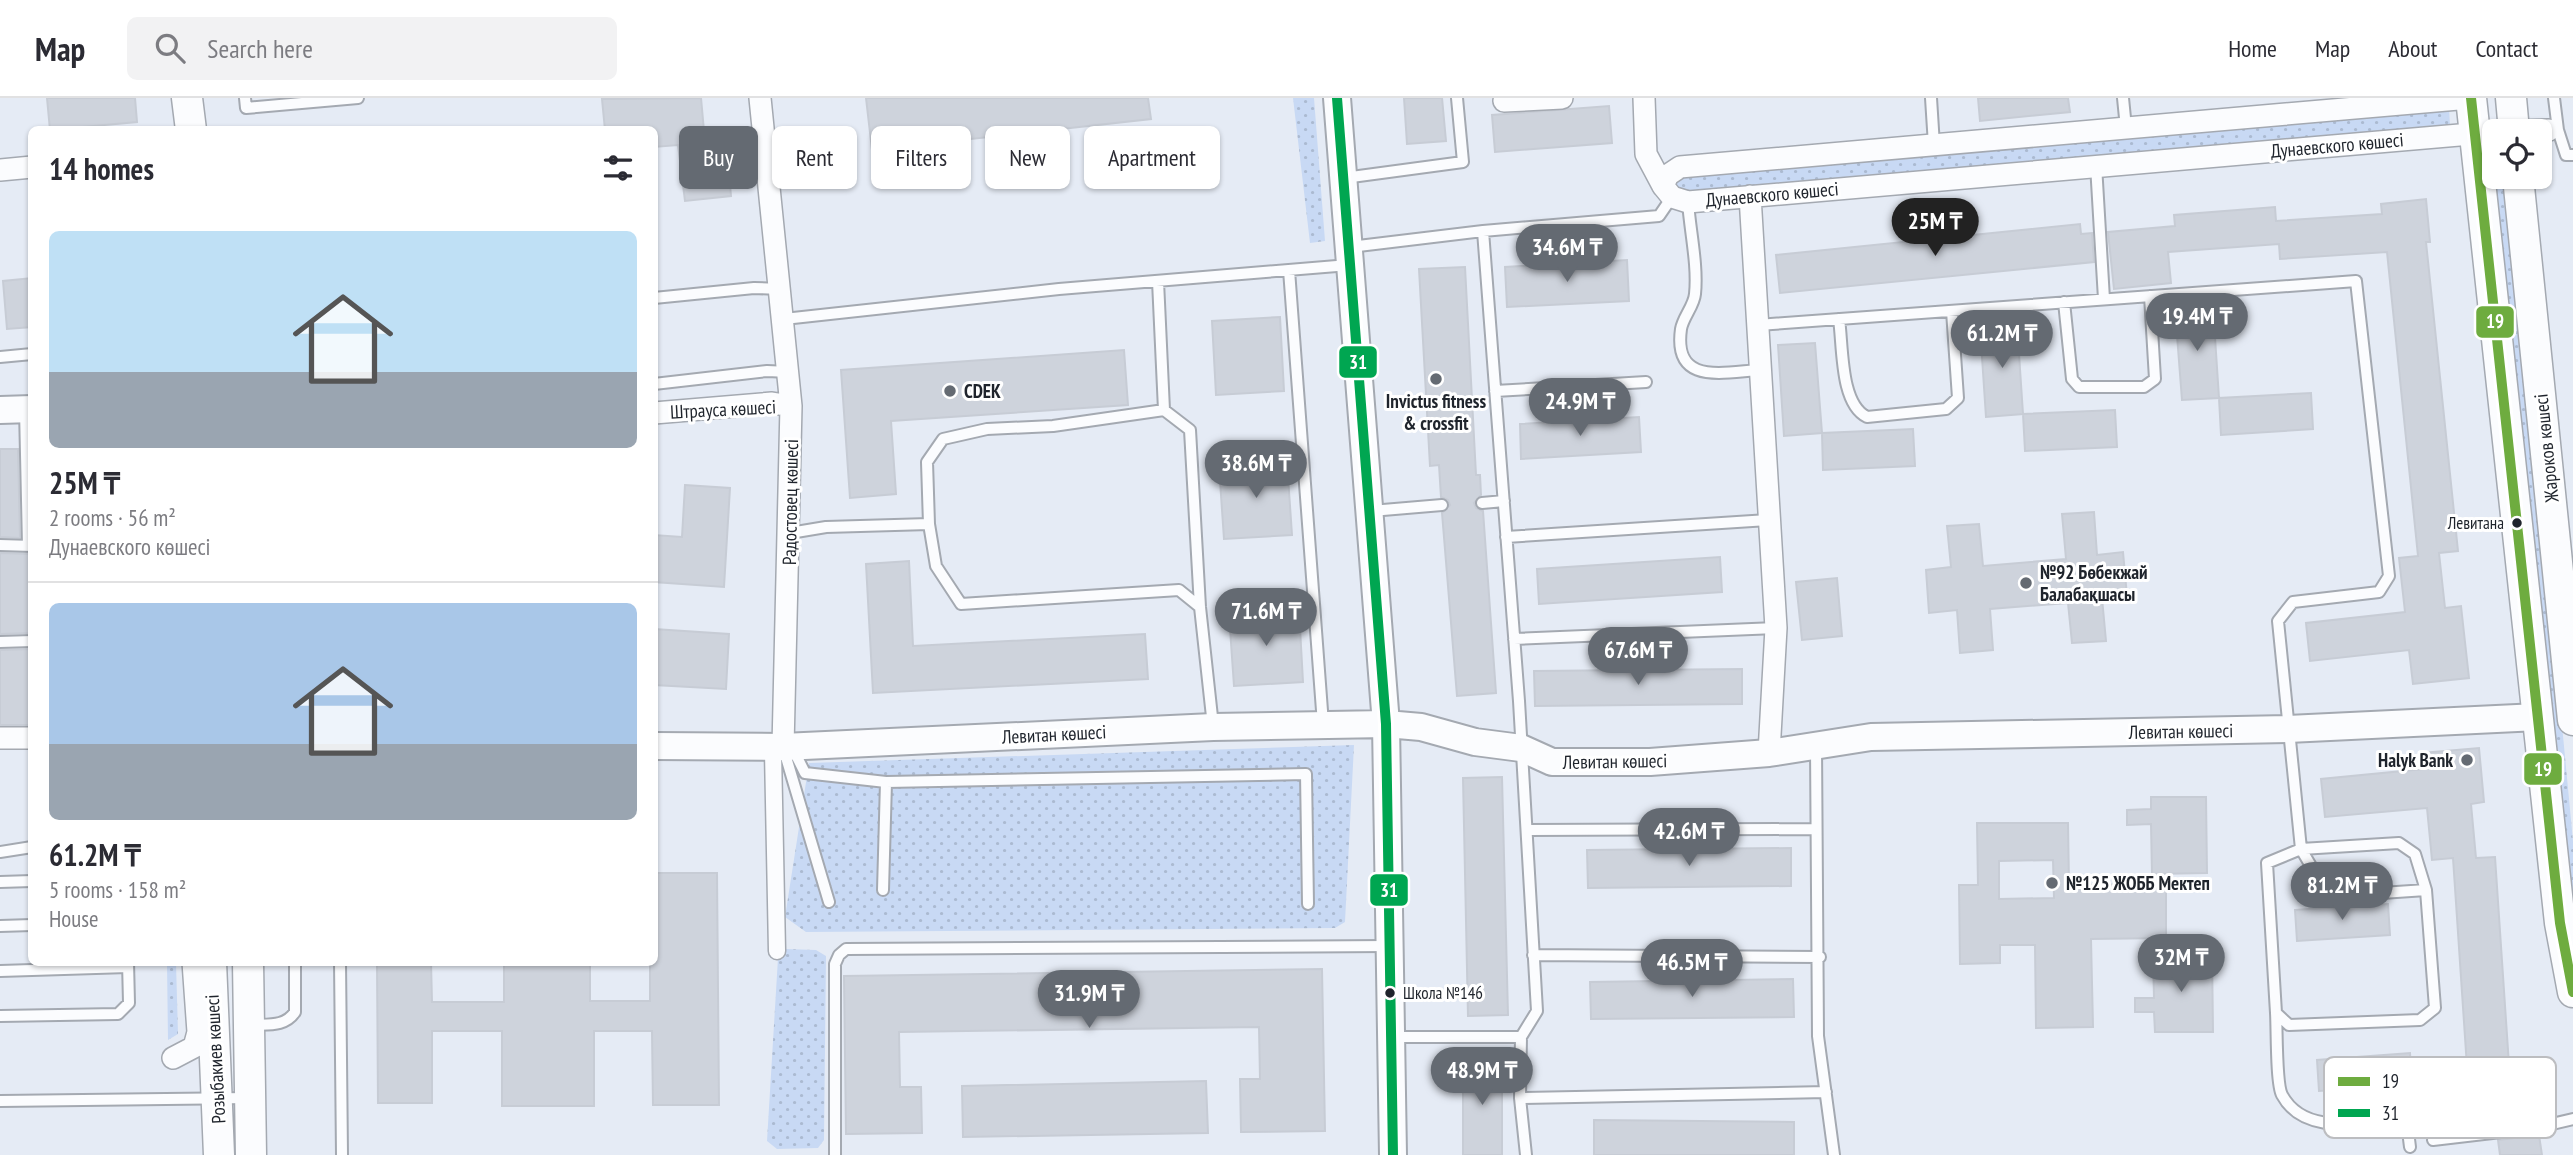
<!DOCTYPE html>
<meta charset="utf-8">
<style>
:root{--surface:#fff;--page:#f2f2f3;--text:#2b2b33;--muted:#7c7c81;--line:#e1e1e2;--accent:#646a72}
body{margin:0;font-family:"PT Sans Narrow",sans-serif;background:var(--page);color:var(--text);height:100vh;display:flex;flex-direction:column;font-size:26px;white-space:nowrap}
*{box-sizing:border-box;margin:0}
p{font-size:23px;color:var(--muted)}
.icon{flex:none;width:38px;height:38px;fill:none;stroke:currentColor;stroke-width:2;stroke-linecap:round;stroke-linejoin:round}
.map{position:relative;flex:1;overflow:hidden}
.panel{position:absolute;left:28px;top:28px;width:630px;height:840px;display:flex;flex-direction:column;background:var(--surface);border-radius:10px;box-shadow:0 2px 5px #0004}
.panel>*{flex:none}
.guide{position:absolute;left:679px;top:28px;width:665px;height:63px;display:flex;gap:14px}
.tools{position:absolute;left:2482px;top:21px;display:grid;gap:14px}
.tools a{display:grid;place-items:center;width:70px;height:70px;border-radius:10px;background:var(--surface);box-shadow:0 2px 5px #0004;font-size:35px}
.price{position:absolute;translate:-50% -60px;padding:0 16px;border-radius:24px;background:var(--accent);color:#fff;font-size:23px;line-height:46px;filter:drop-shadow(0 2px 4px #0008)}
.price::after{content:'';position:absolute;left:50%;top:42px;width:21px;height:16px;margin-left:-10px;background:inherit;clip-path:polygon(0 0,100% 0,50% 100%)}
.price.on{background:#222;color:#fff}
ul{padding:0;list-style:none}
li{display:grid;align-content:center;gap:14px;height:371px;padding:0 21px}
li+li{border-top:2px solid var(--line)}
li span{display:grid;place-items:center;height:217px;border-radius:10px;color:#555}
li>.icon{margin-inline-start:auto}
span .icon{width:126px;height:126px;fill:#fffc;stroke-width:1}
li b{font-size:30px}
h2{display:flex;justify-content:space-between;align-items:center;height:84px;padding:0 21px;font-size:30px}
.pill{padding:0 24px;border-radius:10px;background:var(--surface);box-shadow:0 2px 5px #0004;font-size:24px;line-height:63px}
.pill.on{background:var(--accent);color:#fff}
header{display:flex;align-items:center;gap:42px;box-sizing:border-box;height:98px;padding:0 35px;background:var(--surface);border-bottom:2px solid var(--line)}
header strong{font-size:33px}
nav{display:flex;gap:38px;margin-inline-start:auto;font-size:24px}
.search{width:490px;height:63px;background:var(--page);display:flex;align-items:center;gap:18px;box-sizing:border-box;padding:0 24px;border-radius:10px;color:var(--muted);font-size:26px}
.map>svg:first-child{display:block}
.grass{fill:url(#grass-dots)}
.building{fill:#ced3dc;stroke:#c7ccd5;stroke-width:2;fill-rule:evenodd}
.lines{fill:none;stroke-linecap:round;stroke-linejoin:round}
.service-casing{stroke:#a4a9b1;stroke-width:14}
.pedestrian-casing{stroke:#a4a9b1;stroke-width:19}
.minor-casing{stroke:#a4a9b1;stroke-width:24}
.tertiary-casing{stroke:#a4a9b1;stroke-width:30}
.secondary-casing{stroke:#a4a9b1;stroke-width:33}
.service{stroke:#fbfcfe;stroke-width:10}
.pedestrian{stroke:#fbfcfe;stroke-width:16}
.minor{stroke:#fbfcfe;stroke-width:21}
.tertiary{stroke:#fbfcfe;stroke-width:26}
.secondary{stroke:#fbfcfe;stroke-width:30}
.bus-1-casing{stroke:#fff;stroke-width:16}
.bus-2-casing{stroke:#fff;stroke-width:16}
.bus-1{stroke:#6eac3f;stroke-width:10}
.bus-2{stroke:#00a651;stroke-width:10}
.poi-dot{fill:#646a72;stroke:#fff;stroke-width:2.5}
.bus-dot{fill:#1f242c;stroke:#fff;stroke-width:2.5}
.labels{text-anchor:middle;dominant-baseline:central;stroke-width:6;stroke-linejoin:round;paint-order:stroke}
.bus-label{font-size:17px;fill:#1f242c;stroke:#fff;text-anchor:end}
.street-label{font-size:19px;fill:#1f242c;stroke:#fff}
.poi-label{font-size:19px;font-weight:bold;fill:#1f242c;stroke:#fff;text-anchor:start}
.key{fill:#fff;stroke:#bcbdc0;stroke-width:2}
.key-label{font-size:19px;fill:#1f242c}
.line-badge{stroke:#fff;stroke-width:2.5}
.badge-label{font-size:19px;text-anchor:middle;font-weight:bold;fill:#fff}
</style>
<header>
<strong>Map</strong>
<div class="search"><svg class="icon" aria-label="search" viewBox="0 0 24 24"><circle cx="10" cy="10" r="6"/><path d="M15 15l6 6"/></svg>Search here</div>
<nav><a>Home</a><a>Map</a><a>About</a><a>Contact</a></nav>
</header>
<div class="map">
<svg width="2573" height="1057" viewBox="0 0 2573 1057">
<defs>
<pattern id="grass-dots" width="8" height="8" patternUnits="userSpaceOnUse" patternTransform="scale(1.75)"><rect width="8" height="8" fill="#c8d9f4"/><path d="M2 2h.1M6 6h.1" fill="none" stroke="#abbad1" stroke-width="1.8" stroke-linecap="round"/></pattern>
</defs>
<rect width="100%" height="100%" fill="#e5ebf5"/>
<path class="grass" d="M1293 0H1314L1325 143 1310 145Z
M2449 8 2450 29 1672 99 1668 77Z
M2494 57V79H2510L2573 743V817L2489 58Z
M1354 647 1345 824 1335 830 806 834 785 819 809 665Z
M785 851 816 852 826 858 824 1042 818 1050 777 1051 767 1043 778 860Z
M167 865H176L178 936 168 942Z"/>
<path class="building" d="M47 0H135L137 24 50 32Z
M701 0 707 66 728 64 731 98 685 103 678 47 654 49V32H605L602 1Z
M866 0H1148L1151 21 872 52Z
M1404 0H1442L1446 43 1407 46Z
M1978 0H2068L2070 14 1980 23Z
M1609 8 1612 45 1495 54 1492 17Z
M2426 101 2430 144H2426L2458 453 2439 455 2445 510 2461 508 2469 580 2413 586 2409 552 2310 563 2306 525 2405 514 2399 460 2418 458 2387 154 2280 161 2279 146 2168 154 2171 185 2114 191 2108 134 2175 128 2174 117 2275 109 2276 123 2382 116 2381 106Z
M2080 126 2081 136 2092 135 2094 164 1780 195 1776 157Z
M1627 162 1629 203 1507 209 1505 169Z
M1465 169 1476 377H1480L1481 397 1474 405 1476 410 1483 413 1496 595 1457 598 1442 415 1450 407 1448 402 1441 399 1439 367 1430 368 1419 171Z
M32 180V229L7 231 3 183Z
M2213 209 2219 300 2182 302 2175 211Z
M1280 219 1284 293 1216 297 1212 223Z
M2017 226 2023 316 1986 319 1980 229Z
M1815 245 1822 335 1784 338 1778 247Z
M1124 252 1128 307 891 323 896 396 850 400 841 272Z
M2311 295 2313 331 2221 337 2219 300Z
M2115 312 2117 349 2025 353 2023 316Z
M1639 319 1641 354 1521 361 1520 326Z
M1913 331 1915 368 1823 372 1822 335Z
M0 351H18L20 440 0 439Z
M1287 364 1292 437 1224 441 1219 368Z
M685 387 730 390 724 489 654 484V437L682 439Z
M2094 414 2097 457 2123 454 2127 498 2102 500 2106 543 2072 545 2068 505 1990 511 1993 552 1960 555 1957 512 1929 515 1926 472 1951 469 1947 428 1979 426 1983 468 2066 461 2062 416Z
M0 455 32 456V535L0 536Z
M1720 459 1722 494 1539 506 1537 471Z
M909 463 913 548 1145 536 1148 581 873 595 866 466Z
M1837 480 1842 538 1802 542 1796 484Z
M1299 512 1303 584 1234 588 1229 516Z
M654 531 729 536 726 591 654 587Z
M32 551V627H0V552Z
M1742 571V606L1535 608 1534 573Z
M2479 650 2484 704 2471 706 2476 760 2495 759 2509 967 2467 969 2453 760 2432 762 2427 710 2325 719 2321 681 2423 671 2422 655Z
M1502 679 1508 917 1468 918 1463 680Z
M2151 699H2206L2207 775 2152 776 2151 726 2127 727V712L2151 711Z
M1977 725H2068L2069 787 2166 786V840L2091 841 2093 929 2036 930 2035 847H2000V865L1960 866 1959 787H1978ZM2053 762 2054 800 1999 801V763Z
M1791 750V788L1588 790 1587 752Z
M654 775H717L719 1007H653L652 933H594V1008H502V933H432V1005H378L377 864H431L432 904H504V864H590V903H650V864H654Z
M2388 806 2390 837 2297 843 2295 812Z
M2153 856H2212L2213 934H2155L2154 914H2135V900H2154Z
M1322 871 1325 1033 1241 1034 1240 981H1260L1259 929 899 934 900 989H921L922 1035 846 1036 844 878Z
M1793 881 1794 919 1591 921 1590 884Z
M2410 955 2412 987 2319 993 2317 962Z
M1463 962H1502V1057H1463Z
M1206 983 1208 1035 963 1039 962 988Z
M1594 1022 1794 1024V1057H1594Z
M2539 1037 2542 1057H2500L2498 1042Z"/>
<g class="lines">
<g class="service-casing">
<path id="service" d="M245 0 246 10 358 0
M1931 0 1934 47
M2123 0 2126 30
M2554 0 2558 32
M2549 32H2558L2566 57H2573
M2096 67 2104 201
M1344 80 1463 64 1457 0
M1688 104C1690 133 1698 167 1695 196 1694 208 1683 219 1681 231 1673 288 1723 274 1761 272
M1483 133 1519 603 1537 913 1521 939 1520 1000 1526 1057
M1350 149 1483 133 1659 118 1672 99
M1289 172 1323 626
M1158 183 1164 312
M654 200 754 190 781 191
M2064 204 2072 281 2079 289H2144L2155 281 2150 198
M784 221 1059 191 1349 167
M1839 221C1843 249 1840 306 1867 319L1946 311 1958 300 1952 213
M1758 227 2356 183 2389 478 2379 494 2293 504 2278 523 2301 751 2318 780 2367 796 2426 792 2435 910 2420 922 2289 927 2276 915 2267 765 2301 751 2399 745 2415 756 2426 792
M0 259 32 256
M654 286 767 273 789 274
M1495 293 1646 284
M25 311 28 447
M1482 405 1504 403
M1371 413 1442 407
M929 426 936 468 961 506 1179 492 1200 509
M790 435 826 429 929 426 927 364 943 341 987 331 1053 328 1164 312 1190 332 1200 509 1213 628
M1506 439 1768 422
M0 447 32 448
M1514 541 1776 530
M0 544 32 543
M1816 648 1818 938 1834 1057
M783 649 829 804
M793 651 805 675 886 684 883 792
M886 684 1306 676 1308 806
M1527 732 1815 731
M0 754 32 749
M0 784 32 783
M0 828 32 827
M1533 857 1820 859
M340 864 342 1057
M0 873 128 869
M2276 915C2277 931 2276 986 2282 997 2304 1038 2360 1024 2397 1022L2408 1033 2410 1049
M0 918 118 916 129 905 128 864
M252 927C268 926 285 929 295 914V864
M1392 939H1521
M1520 1000 1826 994
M0 1003 249 1000
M2433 1042 2535 1030 2573 1021
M835 1057V866L839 857 846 851 1389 848"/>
</g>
<g class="pedestrian-casing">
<path id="pedestrian" d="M773 654 777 853"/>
</g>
<g class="minor-casing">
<path id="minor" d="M760 0 791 308 783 649
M1644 0 1646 56 1663 88
M2470 0 1680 69 1668 77 1663 88 1672 99 1688 104 2494 34
M1504 3 1562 0
M2513 33 2549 32
M0 72 32 69
M1750 98 1776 530 1769 655
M654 315 772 305 791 308
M0 640H32
M173 960 194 949 198 934 193 864"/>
</g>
<g class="tertiary-casing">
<path id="tertiary" d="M1337 0 1386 626 1393 1057
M0 312 32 311
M654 648 783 649 1213 629 1386 626 1421 629 1475 644 1521 650 1552 664H1650L1769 655 1871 639 2288 631 2538 619"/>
</g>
<g class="secondary-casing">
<path id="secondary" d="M187 0 191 32
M2471 0 2560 825 2573 894
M2511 0 2514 33
M2518 79 2573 622
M211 864 219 1057
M248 864 251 1057"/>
</g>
<use href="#service" class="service"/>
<use href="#pedestrian" class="pedestrian"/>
<use href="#minor" class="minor"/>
<use href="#tertiary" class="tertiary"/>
<use href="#secondary" class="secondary"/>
<g class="bus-1-casing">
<path id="bus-1" d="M2471 0 2560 825 2573 894"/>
</g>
<g class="bus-2-casing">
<path id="bus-2" d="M1337 0 1386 626 1393 1057"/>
</g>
<use href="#bus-1" class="bus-1"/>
<use href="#bus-2" class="bus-2"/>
</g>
<g class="poi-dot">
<circle cx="1436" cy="281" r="7"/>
<circle cx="950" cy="293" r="7"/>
<circle cx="2026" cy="485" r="7"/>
<circle cx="2467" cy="662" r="7"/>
<circle cx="2052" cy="785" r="7"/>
</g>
<g class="bus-dot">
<circle cx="2517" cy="425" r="6"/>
<circle cx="1390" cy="895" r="6"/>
</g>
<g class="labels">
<g class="bus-label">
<text x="2504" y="425">Левитана</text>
<text x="1403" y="895" text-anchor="start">Школа №146</text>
</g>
<g class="street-label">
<text transform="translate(2337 47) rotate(-5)">Дунаевского көшесі</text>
<text transform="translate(1772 96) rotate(-5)">Дунаевского көшесі</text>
<text transform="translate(723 311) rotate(-3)">Штрауса көшесі</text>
<text transform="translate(2546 350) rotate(-96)">Жароков көшесі</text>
<text transform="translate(790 404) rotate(-89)">Радостовец көшесі</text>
<text transform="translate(2181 633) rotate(-1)">Левитан көшесі</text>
<text transform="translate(1054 636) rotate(-3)">Левитан көшесі</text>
<text transform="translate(1615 663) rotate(-1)">Левитан көшесі</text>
<text transform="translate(215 961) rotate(-93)">Розыбакиев көшесі</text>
</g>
<g class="poi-label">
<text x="964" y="293">CDEK</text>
<text x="1436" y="303" text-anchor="middle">Invictus fitness<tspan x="1436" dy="22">&amp; crossfit</tspan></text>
<text x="2040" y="474">№92 Бөбекжай<tspan x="2040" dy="22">Балабақшасы</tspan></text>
<text x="2453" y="662" text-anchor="end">Halyk Bank</text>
<text x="2066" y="785">№125 ЖОББ Мектеп</text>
</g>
</g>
<rect x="2324" y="959" width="232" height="81" rx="10" class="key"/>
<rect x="2338" y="979" width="32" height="9" fill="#6eac3f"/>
<rect x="2338" y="1011" width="32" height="8" fill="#00a651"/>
<g class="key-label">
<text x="2382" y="990">19</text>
<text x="2382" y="1022">31</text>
</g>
<g class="line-badge">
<rect x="2475" y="207" width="40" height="34" rx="7" fill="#6eac3f"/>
<rect x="1338" y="247" width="40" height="34" rx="7" fill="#00a651"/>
<rect x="2523" y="654" width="40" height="34" rx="7" fill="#6eac3f"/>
<rect x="1369" y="775" width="40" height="34" rx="7" fill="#00a651"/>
</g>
<g class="badge-label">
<text x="2495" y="230">19</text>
<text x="1358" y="271">31</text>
<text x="2543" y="678">19</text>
<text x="1389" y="799">31</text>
</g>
</svg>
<div class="tools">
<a><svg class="icon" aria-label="locate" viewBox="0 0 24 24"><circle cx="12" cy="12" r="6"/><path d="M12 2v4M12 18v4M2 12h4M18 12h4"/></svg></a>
</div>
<b class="price on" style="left:1935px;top:160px">25M ₸</b>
<b class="price" style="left:1567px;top:186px">34.6M ₸</b>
<b class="price" style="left:2197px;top:255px">19.4M ₸</b>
<b class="price" style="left:2002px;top:272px">61.2M ₸</b>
<b class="price" style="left:1580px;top:340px">24.9M ₸</b>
<b class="price" style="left:1256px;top:402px">38.6M ₸</b>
<b class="price" style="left:1266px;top:550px">71.6M ₸</b>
<b class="price" style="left:1638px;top:589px">67.6M ₸</b>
<b class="price" style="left:1689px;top:770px">42.6M ₸</b>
<b class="price" style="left:2342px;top:824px">81.2M ₸</b>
<b class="price" style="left:2181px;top:896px">32M ₸</b>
<b class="price" style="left:1692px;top:901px">46.5M ₸</b>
<b class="price" style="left:1089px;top:932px">31.9M ₸</b>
<b class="price" style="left:1482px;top:1009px">48.9M ₸</b>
<div class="guide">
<a class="pill on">Buy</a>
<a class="pill">Rent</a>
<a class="pill">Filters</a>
<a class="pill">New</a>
<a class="pill">Apartment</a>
</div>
<section class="panel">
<h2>14 homes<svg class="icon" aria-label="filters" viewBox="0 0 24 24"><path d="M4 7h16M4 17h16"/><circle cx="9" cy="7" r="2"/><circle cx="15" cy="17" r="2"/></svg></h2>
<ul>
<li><span style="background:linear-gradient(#bfe0f5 65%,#9aa5b1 0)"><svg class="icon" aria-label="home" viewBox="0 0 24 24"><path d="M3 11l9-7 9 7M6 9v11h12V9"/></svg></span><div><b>25M ₸</b><p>2 rooms · 56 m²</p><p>Дунаевского көшесі</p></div></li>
<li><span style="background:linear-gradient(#a9c7e8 65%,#9aa5b1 0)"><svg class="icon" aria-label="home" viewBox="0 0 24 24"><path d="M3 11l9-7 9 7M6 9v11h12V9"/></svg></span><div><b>61.2M ₸</b><p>5 rooms · 158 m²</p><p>House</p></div></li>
</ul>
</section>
</div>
